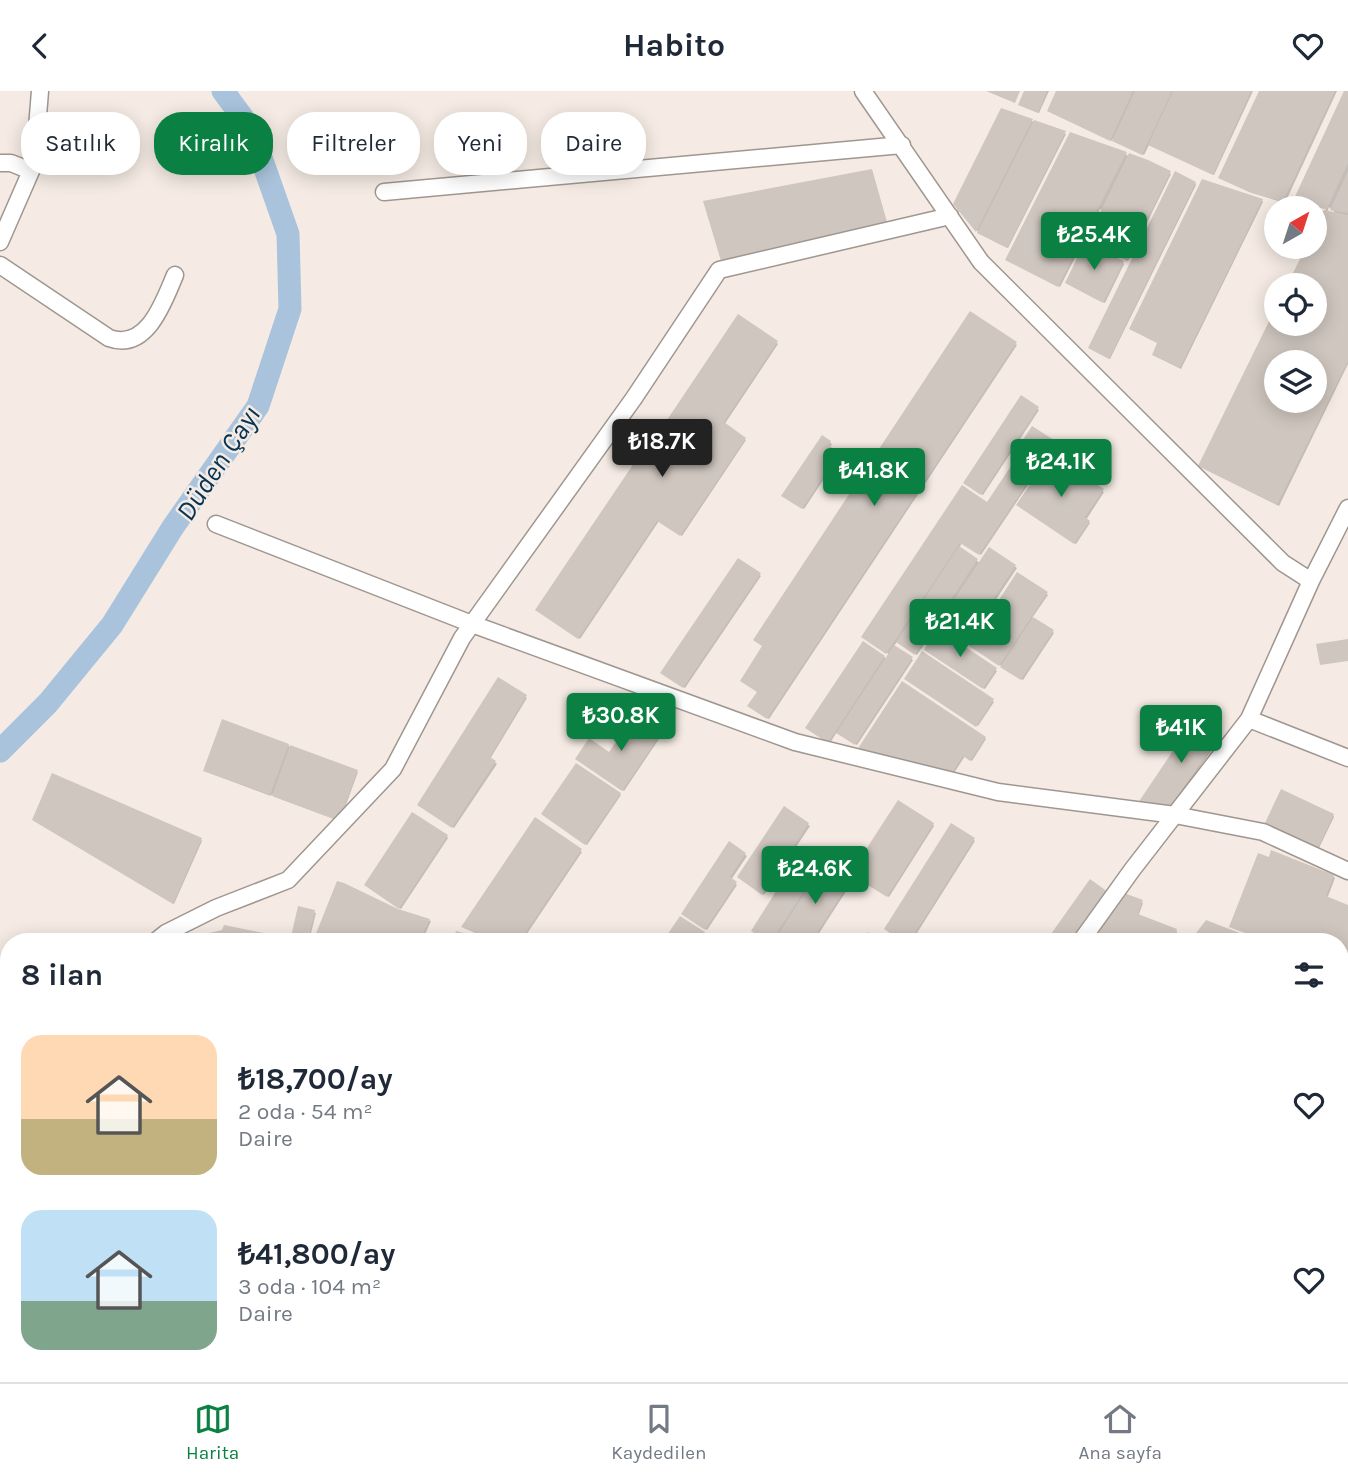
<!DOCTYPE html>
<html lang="tr">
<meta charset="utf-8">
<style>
:root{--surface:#fff;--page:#f6f6f7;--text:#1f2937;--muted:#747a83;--line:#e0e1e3;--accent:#0b8043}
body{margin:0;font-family:Karla,sans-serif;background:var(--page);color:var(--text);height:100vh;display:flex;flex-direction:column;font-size:26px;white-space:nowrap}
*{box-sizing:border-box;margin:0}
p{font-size:23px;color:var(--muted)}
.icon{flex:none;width:38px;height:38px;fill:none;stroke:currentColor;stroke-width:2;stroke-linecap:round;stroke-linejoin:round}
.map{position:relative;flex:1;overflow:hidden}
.details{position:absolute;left:0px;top:842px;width:1349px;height:450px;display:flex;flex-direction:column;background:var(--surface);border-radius:28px 28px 0 0;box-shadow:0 4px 18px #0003}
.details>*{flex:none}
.hud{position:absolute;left:21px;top:21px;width:700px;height:63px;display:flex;gap:14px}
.needle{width:46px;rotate:39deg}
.tools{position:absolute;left:1264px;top:105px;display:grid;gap:14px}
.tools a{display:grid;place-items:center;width:63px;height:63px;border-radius:50%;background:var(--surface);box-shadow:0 4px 18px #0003;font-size:35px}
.price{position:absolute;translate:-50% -60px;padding:0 16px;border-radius:7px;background:var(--accent);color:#fff;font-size:23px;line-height:46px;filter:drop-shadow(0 2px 4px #0008)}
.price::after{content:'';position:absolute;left:50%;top:42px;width:21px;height:16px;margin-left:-10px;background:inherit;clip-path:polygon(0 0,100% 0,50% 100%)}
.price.on{background:#222;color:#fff}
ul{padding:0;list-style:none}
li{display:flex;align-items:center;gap:21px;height:175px;padding:0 21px}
li span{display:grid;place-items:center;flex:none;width:196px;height:140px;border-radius:21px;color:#555}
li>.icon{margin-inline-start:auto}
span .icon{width:84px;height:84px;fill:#fffc;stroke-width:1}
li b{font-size:30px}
h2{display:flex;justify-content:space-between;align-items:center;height:84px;padding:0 21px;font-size:30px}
.chip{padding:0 24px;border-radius:28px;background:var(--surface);box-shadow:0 4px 18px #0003;font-size:24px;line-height:63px}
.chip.on{background:var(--accent);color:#fff}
header{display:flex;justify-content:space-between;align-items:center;height:91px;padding:0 21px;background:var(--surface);font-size:32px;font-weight:700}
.tab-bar{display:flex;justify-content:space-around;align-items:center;height:98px;border-top:2px solid var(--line);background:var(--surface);font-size:19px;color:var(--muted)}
.tab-bar a{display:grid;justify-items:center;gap:4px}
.tab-bar .on{color:var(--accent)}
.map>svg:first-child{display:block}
.shadow{fill:#0003;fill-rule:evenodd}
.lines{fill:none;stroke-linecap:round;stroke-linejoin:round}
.river{stroke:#a9c3dc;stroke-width:23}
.building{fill:#cfc6bf;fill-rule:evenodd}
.minor-casing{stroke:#9f9690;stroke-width:19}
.minor{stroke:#fff;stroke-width:16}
.labels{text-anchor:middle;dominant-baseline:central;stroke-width:5;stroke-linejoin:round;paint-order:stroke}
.water-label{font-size:28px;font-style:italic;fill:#063455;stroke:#f5ebe4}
</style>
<header><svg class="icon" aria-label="back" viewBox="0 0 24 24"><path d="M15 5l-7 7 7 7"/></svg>Habito<svg class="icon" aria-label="heart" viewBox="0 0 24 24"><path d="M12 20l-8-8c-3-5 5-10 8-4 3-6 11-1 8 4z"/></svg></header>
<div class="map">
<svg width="1348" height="1291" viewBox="0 0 1348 1291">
<rect width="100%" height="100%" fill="#f5ebe4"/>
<path class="shadow" d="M1026 0H1049L1039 22 1022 15Z
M1058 0H1253L1214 84 1149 54 1144 64 1112 48V50L1050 21Z
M1260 0H1337L1285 112 1252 102 1222 88Z
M1346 0H1348V273L1279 415 1201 376 1276 233H1314V194H1289L1307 156H1314V142L1326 118 1294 111ZM1329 116 1337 123 1327 121ZM1276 271H1314V310H1276Z
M1002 19 1066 43 1008 157 979 142 955 113Z
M1126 63 1129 66 1171 83 1128 170 1089 151 1103 119 1100 118 1060 196 1009 170Z
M1195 92 1196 94 1110 268 1091 258Z
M1262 109 1263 111 1181 278 1155 265Z
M1123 172 1124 173 1105 212 1068 193Z
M738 226 778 253 724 334 746 349 682 445 659 430 580 548 537 519 704 363 709 356Z
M1015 253 1017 254 769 628 751 616Z
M1022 307 1039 319 983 404 967 393Z
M1033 337 1057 354 1050 364 1104 401 1086 429 1090 432 1076 453 1020 415 1039 384 1036 382 981 464 962 452 959 457 980 472 989 458 1017 477 967 552 938 532 917 564 897 551 893 556 913 569 857 654 837 641 830 652 809 638 863 553 887 568 890 564 863 546 988 413 1017 369Z
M822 346 832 353 829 357 840 364 804 418 784 405Z
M738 469 761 485 685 597 663 582Z
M1018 484 1048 504 1032 527 1054 542 1023 589 971 555Z
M938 540 997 580 985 598 926 558Z
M923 563 994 611 978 635 906 588Z
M498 589 527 607 490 668 497 673 454 737 420 715Z
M636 624 663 642 624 700 577 668 610 663Z
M1196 630 1220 647 1172 717 1141 713Z
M984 647 986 648 972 670 965 665 954 682 859 662Z
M288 654 291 658 358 681 340 730 275 706 272 703 271 705 207 681Z
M577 674 621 704 587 754 543 723Z
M784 717 810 735 764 804 739 786Z
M1333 724 1334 726 1318 759 1268 735Z
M536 729 582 761 522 850H494L464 837Z
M35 730 201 749 202 750 174 813Z
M933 733 934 735 889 806 854 784Z
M952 735 975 750 912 850H904L887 840Z
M447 745 448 747 401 818 367 795Z
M730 753 747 765 731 789 737 794 707 839 683 823Z
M819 776 821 779 852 791 814 850H770L755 841Z
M1333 785 1335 787 1327 808 1348 816V882L1340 850H1267L1233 837Z
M1124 804 1143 812 1138 826 1176 839 1177 841 1173 850H1095Z
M299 817 316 822 309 850H291Z
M400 821 431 830 422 850H315L320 834Z
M681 827 706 844 701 850H665Z
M1207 831 1255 850H1192Z
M197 849H287L289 850H197Z
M1340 971 1344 974 1340 984Z
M1348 985V1052L1342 1069 1340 1005Z
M0 1230 8 1235 5 1243 0 1241Z
M149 1283H269V1284L258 1283 257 1291H166Z
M564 1283H663L666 1289 665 1291H557Z
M695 1283H790L787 1291H700Z
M842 1283H865L894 1291H840Z
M902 1283H957L956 1286 975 1291H900Z
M1032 1283H1126L1124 1291H1060Z"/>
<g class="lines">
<path class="river" d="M0 660 48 612 112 534 173 436 258 315 290 218 288 143 251 38 223 0"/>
</g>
<path class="building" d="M986 0H1020L1015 12Z
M1024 0H1047L1038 22 1018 14Z
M1056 0H1133L1110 50 1047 20Z
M1135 0H1172L1142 64 1112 50Z
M1173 0H1251L1213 84 1148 54Z
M1259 0H1335L1283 111 1249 101 1218 87Z
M1344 0H1348V72L1327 118 1292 112Z
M1001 17 1033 28 976 141 953 113Z
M1034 29 1066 40 1007 157 977 142Z
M1070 41 1127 61 1058 196 1005 169Z
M1129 62 1148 69 1171 80 1127 170 1086 150Z
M872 78 889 138 721 170 703 110Z
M1175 80 1196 91 1109 268 1088 257Z
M1348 80V122L1330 119Z
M1202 88 1263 108 1180 277 1152 264 1157 252 1129 238Z
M1324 119 1348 124V270L1277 414 1198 375 1276 216V233H1314V194H1287L1306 156H1314V138ZM1276 271H1314V310H1276Z
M1085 151 1124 170 1103 212 1065 192Z
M970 220 1017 251 767 628 747 615 757 601 740 590 762 555 753 549Z
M738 223 778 250 724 331 746 347 680 445 657 430 578 548 535 519 661 332 704 361 707 356 667 329Z
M1021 304 1039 316 981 404 963 392Z
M1032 335 1057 351 1035 383 1034 382 979 464 960 452 886 563 861 546 962 394 987 411 1015 369 1011 367Z
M822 344 831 350 829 354 839 362 802 418 781 405Z
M1051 363 1104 398 1085 426 1090 430 1074 453 1016 414Z
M959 455 978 468 915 564 896 551Z
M989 456 1016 474 965 552 937 534Z
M738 467 761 482 683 597 660 582Z
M1017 481 1048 501 999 575 969 555Z
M1033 526 1054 539 1021 589 1000 576Z
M937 537 997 577 983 598 924 559Z
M1348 548V570L1320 574 1316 553Z
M863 550 885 565 828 652 805 637Z
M894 554 913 566 855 654 836 642Z
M922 560 994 608 976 636 904 588Z
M498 586 527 604 490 666 496 670 452 737 417 714Z
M902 590 986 646 970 670 963 665 952 682 855 662Z
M636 622 663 640 622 700 575 668 589 647 609 661Z
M1195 627 1220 644 1170 716 1138 712Z
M222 628 289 653 270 704 203 680Z
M290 654 358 679 339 730 272 705Z
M576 672 621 702 585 754 541 723Z
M52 682 202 747 173 813 32 729Z
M1281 698 1334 723 1317 759 1264 734Z
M898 709 934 732 887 806 850 783Z
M784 715 809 732 762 804 737 786Z
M412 721 448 744 399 818 364 794Z
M535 726 582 758 520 850H499L461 836Z
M951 732 975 747 910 850H903L884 838Z
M729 750 746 762 730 786 737 791 705 839 681 823Z
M1271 759 1334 784 1326 805 1348 814V883L1340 880V850H1267L1229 836 1258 762 1269 766Z
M800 762 820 775 772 850H768L751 840Z
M824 771 851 789 812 850H774Z
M1090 788 1108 801 1072 850H1046Z
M337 790 344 792 398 818 430 828 420 850H313Z
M1124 802 1143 809 1138 823 1177 838 1172 850H1093Z
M298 815 315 819 308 850H290Z
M680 825 705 841 699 850H663Z
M1206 829 1260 850H1190Z
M224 834 288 847 287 850H195L196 848 208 846 209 842 222 839Z
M456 840 493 850H453Z
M868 841 883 850H862Z
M1340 882 1348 885V961L1340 957Z
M1348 981V1048L1341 1068 1340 1000Z
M0 1128H9V1218L0 1213Z
M147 1283H173L172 1291H165Z
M175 1283H242V1291H174Z
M245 1283H257L256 1291H244Z
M281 1283H294L299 1291H268Z
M327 1283H335L344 1291H314Z
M562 1283H664L666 1287 663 1291H554Z
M693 1283H788L786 1291H698Z
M840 1283H871L898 1290 838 1291Z
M901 1283H956L953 1291H898Z
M987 1283 1013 1290V1291H984Z
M1033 1283H1125L1123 1291H1059Z
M957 1284 979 1290V1291H955Z"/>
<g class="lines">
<g class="minor-casing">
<path id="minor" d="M863 0 981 171 1283 472 1311 490
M0 72H11L31 80
M384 101 902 54
M0 151 31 80 35 62 40 0
M0 174 109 247C147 261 164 210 175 184
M216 433 472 533 795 651 998 701 1175 724 1263 741 1348 780
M1249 628 1348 667
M156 850 166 842 216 817 288 789 393 678 462 547 634 307 719 179 950 125
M1081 850 1132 779 1249 628 1311 490 1348 417
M0 1007 9 997
M0 1057 9 1059
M486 1283 492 1291
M545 1291 552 1283
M826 1291 829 1283"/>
</g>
<use href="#minor" class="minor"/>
</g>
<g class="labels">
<g class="water-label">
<text transform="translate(218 372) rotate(-57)">Düden Çayı</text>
</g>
</g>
</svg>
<div class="tools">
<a><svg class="needle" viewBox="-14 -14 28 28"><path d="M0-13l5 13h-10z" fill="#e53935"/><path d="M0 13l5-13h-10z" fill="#747a83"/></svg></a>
<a><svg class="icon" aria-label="locate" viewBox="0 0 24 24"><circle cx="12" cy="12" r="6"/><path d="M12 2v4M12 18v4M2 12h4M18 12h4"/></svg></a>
<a><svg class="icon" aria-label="layers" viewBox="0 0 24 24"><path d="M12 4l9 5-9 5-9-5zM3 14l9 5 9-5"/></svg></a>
</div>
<b class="price" style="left:1094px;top:181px">₺25.4K</b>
<b class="price on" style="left:662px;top:388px">₺18.7K</b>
<b class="price" style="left:1061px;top:408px">₺24.1K</b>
<b class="price" style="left:874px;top:417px">₺41.8K</b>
<b class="price" style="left:960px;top:568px">₺21.4K</b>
<b class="price" style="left:621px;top:662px">₺30.8K</b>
<b class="price" style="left:1181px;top:674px">₺41K</b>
<b class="price" style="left:815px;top:815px">₺24.6K</b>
<div class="hud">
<a class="chip">Satılık</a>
<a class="chip on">Kiralık</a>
<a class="chip">Filtreler</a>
<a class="chip">Yeni</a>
<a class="chip">Daire</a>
</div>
<section class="details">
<h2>8 ilan<svg class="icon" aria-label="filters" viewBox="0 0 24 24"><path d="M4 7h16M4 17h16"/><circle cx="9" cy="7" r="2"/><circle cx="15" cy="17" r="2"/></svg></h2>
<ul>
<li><span style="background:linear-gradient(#ffd9b3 60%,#c2b280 0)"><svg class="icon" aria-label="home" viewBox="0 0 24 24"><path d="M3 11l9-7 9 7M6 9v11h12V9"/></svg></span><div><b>₺18,700/ay</b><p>2 oda · 54 m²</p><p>Daire</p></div><svg class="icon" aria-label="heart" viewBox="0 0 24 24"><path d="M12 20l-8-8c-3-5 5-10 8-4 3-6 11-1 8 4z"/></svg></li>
<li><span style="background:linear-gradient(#bfe0f5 65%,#7fa58c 0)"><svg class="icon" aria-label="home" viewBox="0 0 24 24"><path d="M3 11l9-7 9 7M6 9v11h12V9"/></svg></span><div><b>₺41,800/ay</b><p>3 oda · 104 m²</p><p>Daire</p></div><svg class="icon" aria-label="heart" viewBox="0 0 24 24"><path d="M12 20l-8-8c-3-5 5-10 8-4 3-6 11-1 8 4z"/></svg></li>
</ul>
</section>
</div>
<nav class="tab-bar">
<a class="on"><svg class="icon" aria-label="map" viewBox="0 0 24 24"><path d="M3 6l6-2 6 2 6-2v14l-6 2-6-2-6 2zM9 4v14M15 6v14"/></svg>Harita</a>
<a><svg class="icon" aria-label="saved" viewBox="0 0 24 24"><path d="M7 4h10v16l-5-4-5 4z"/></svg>Kaydedilen</a>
<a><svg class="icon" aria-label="home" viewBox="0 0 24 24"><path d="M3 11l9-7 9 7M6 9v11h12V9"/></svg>Ana sayfa</a>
</nav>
